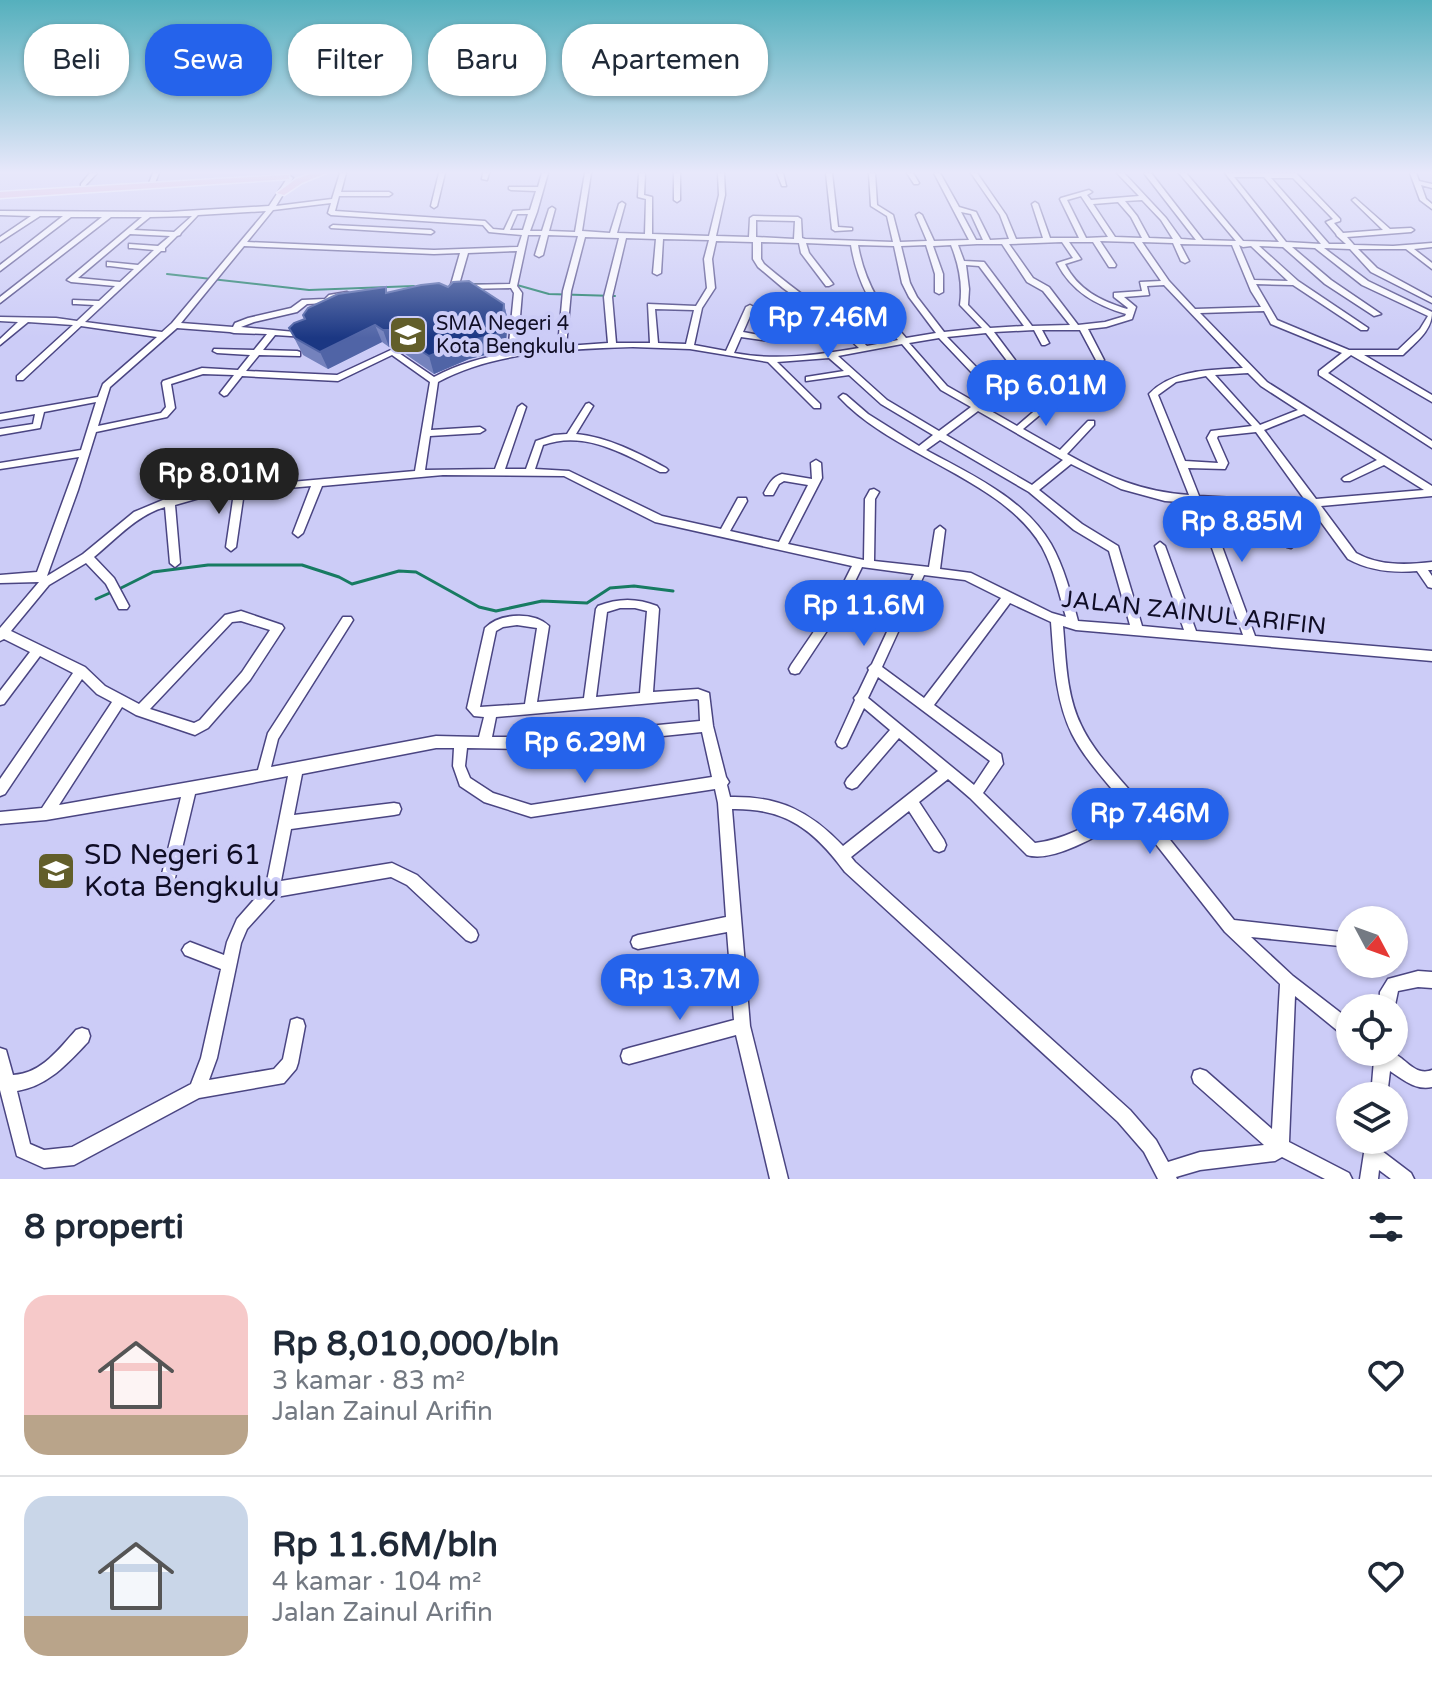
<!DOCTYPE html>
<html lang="id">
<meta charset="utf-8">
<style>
:root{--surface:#fff;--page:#f2f2f3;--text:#1f2937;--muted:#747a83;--line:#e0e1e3;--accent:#2563eb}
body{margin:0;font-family:"Varela Round",sans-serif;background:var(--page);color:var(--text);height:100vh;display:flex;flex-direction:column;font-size:30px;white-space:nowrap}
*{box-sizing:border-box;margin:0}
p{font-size:26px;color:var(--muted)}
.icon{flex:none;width:44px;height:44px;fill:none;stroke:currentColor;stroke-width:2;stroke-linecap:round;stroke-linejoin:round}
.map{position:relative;height:1179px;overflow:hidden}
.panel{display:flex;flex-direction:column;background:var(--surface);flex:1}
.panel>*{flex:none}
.hud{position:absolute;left:24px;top:24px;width:800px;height:72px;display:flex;gap:16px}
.needle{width:52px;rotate:131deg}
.controls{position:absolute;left:1336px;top:906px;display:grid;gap:16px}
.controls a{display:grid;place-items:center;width:72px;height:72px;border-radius:50%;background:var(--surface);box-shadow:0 2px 6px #0004;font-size:40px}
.price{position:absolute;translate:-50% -68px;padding:0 18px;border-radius:28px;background:var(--accent);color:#fff;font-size:26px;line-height:52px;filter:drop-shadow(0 2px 4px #0008)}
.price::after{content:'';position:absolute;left:50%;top:48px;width:24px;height:18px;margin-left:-12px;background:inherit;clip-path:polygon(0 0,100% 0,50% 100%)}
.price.current{background:#222;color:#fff}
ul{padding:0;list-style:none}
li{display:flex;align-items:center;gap:24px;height:200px;padding:0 24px}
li+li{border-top:2px solid var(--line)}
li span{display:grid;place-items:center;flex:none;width:224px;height:160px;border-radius:24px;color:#555}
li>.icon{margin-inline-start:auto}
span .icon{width:96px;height:96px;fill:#fffc;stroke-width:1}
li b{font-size:34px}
h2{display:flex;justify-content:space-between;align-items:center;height:96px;padding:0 24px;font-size:34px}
.tag{padding:0 28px;border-radius:32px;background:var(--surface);box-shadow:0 2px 6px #0004;font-size:28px;line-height:72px}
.tag.current{background:var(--accent);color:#fff}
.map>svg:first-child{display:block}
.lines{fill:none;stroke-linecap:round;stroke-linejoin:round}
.stream-far1{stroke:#177b62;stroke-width:2}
.stream{stroke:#177b62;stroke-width:3}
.minor-casing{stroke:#4a4582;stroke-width:3}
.major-casing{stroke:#fff;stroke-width:3}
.minor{fill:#fff;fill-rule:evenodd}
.major{fill:#eebbd7;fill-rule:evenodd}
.wall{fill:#7482bd}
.shaded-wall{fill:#5064a6}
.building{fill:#1b3783;stroke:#5064a6;stroke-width:2}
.labels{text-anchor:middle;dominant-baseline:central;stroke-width:8;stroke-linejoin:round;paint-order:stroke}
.far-poi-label{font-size:20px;fill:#0f0d25;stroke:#ccccf7;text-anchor:start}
.street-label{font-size:24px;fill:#0f0d25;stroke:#ccccf7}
.near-poi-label{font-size:28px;fill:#0f0d25;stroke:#ccccf7;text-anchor:start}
</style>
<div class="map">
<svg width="1432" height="1179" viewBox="0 0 1432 1179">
<rect width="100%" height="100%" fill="#ccccf7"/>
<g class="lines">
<path class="stream-far1" d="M167 274 309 290 414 286
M473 284H497
M517 285 549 294 615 296"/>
<path class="stream" d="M119 589 153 572 208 565H302L339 577 352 584 399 571 416 572 479 607 496 611 542 601 587 603 610 588 634 586 673 591
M96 599 112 592"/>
<g class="minor-casing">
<path id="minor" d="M90 173H97L85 186H81V184Z
M153 173H159L155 183 152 185 149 183Z
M340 173H346L341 192H389L392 194 389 196H339L335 211 485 221 493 229 504 230 513 211 530 210 536 191 511 190 509 189V187H538L542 173H548L537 212 530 231H542L549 209 552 207 555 209 549 231 575 232 585 173H591L582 231 610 233 619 204 622 202 625 204 617 233 645 234 646 199 638 197 639 173H645L644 195 652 197V234L709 236 719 195 718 173H724L725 195 716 236 749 237 750 218 753 216 798 217 801 219 802 238 805 239 893 242 887 216 871 206 869 173H875L877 205 893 215 900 242 927 241 916 215 919 213 922 215 934 241 969 240 934 173H940L959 207 976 212 990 240 1009 239 1000 215 971 173H977L1006 215 1016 239 1043 238 1032 204 1035 202 1038 204 1050 238H1079L1060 199 1061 198 1089 190 1092 192 1087 195 1091 200 1139 196 1117 173H1124L1166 218 1181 239 1196 240 1144 173H1151L1203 240 1236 241 1179 173H1186L1243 241 1279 242 1225 173H1296L1340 219V221L1334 223 1343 233 1383 230 1353 201 1352 200 1355 198 1390 229 1411 228 1414 230 1411 232 1347 237 1354 245 1393 246 1432 243V247L1414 249 1432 263V269L1406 249H1358L1377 268 1432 298V303L1371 272 1350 249 1324 248 1368 281 1432 312C1432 331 1416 342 1403 355H1364L1432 395V402L1351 355 1328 373 1432 441V448L1319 375V371L1342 353 1271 324 1264 311 1200 313 1267 382 1432 486V496L1321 506 1356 553C1379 566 1406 565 1432 562V570H1428L1432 576V588L1428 587 1417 571C1393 573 1370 571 1348 559L1310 507H1273L1296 544 1291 548 1287 547 1263 507 1206 503 1255 636 1432 651V661L1076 630 1063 626C1066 659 1066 694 1081 725 1094 753 1119 777 1138 800L1141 801 1143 806 1234 920 1350 933V947L1251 937 1293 976 1350 1020V1038L1344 1036 1295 996 1289 1142 1349 1173 1352 1179H1325L1282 1157 1275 1161 1200 1170 1176 1177 1177 1179H1158L1144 1152 1118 1122 845 872C814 830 786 808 732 809L750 1026 788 1179H770L736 1035 629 1064 623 1062 621 1056 623 1050 629 1048 734 1020 727 932 638 949 633 947 631 942 633 937 638 935 726 917 718 803 715 789 531 817 484 802 460 786 453 766 454 748H436L302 774 294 815 394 803 399 804 401 809 399 814 394 815 291 829 281 881 392 863 417 875 476 930 478 935 476 940 471 942 466 940 407 885 391 877 276 897 247 929 241 943 217 1058 209 1080 274 1069 283 1059 291 1020 297 1018 303 1020 305 1026 298 1063 296 1069 284 1083 199 1098 74 1165 44 1168 17 1156 0 1090V1048L6 1050 13 1075C41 1074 59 1049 76 1030L82 1028 88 1030 90 1036 88 1042C67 1064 48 1086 17 1091L30 1144 44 1150 72 1147 191 1084 201 1058 221 969 185 955 182 950 185 945 190 942 224 955 227 942 237 919 266 886 288 776 195 794 175 878 173 883 168 885 163 883 161 878 181 797 46 820 0 824V812L42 808 112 702 97 694 82 679 5 794 0 796V779L73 673 40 656 4 704 0 705V691L30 652 4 639 0 641V628L39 582 0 583V575L37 572 79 457 0 469V463L81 450 96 402 44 412 40 428 0 435V429L33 424 35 414 0 420V414L98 397 103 384 157 337 81 326 23 380H17V376L73 325 28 322 0 345V339L18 322 0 321V317L56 318 77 321 94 305 76 304H73V300L99 301 115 286 71 282 67 280 142 217H111L0 303V297L102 217H71L0 271V265L63 216H40L0 242V237L31 216 0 215V211L168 212 269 206 288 177 290 176 293 178 276 206 332 199ZM1234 177H1264L1321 244 1286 242ZM1271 178H1293L1333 219 1326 222 1336 234 1337 236 1346 244H1329ZM1081 196 1108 237 1086 238 1067 200ZM1142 200 1161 220 1173 239 1149 238 1137 216 1125 201ZM1118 202 1131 217 1142 238 1115 237 1093 204ZM331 203 328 213 331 215 483 225 489 232 522 235 518 247 434 250 247 242 273 210ZM266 211 172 323 162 332 85 322 161 251H165V248L177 236 180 235 181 233 198 215ZM961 212 971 214 983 240H976ZM517 214H528L523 230H510ZM192 216 174 232 134 230 150 217ZM756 220 795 221 794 239 756 237ZM130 234 170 236 158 246 129 244V248H132L154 250 138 265 107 262V266H110L134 269 120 282 78 278ZM528 235H541L535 255 539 257 543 255 548 235 578 236 563 291 558 346 517 352 522 293 517 286ZM585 237 619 238 604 297 608 343 566 346 571 291ZM626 238 656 239 653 273 657 275 661 273 663 239 709 240 704 259 707 288 696 306 648 304 650 343H616L612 297ZM716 241 753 242V259L758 267 783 288 836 327 859 348C817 355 776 361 734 353L741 337 770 341 774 339 770 337 743 332 754 307 750 305 746 307 726 351 694 345 702 308 715 288 712 259ZM1100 241 1134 242 1161 281 1140 282 1142 291 1114 293V297L1128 308 1127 309C1101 301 1078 290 1065 264L1081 259 1069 242H1093L1109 267H1115L1116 265ZM761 242 799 243 801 253 826 286H829L833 284 809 253 806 243 851 245C857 283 874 311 898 340L867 346C835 316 797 293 764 264L761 259ZM1062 242 1073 258 1057 263C1072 292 1096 305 1126 314L1125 316 1105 322 1078 325 1049 287 1033 278 1009 244ZM1142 242 1173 243 1181 261 1185 263 1189 261 1180 244 1232 245 1251 291 1261 307 1195 309 1169 281ZM977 244H1002L1027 282 1043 291 1070 325 1032 326 984 262 964 261 958 245ZM858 245 894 246 902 283 909 297 936 333 906 338C882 311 864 281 858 245ZM926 245 935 274V292L939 294 943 292V274L933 246 951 245C959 265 963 284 960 305L982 328 944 332 917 297 910 283 901 246ZM1239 245 1243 247 1251 246 1288 281 1254 280ZM244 246 434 254 460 253 448 295 452 297 456 295 468 253 517 251 510 284 464 285 460 287 464 289 511 288 514 293 508 353C482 358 458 364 434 377L393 349 337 375 246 371 259 355 300 356V352L297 351 263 350 275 335 306 337 310 335 306 333 241 327 254 322 297 312 307 304 327 303 335 299 351 294 347 292 329 295 325 299 302 300 291 308 248 318 235 323 233 327 181 323ZM1259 246 1283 247 1325 284 1374 316 1381 314 1331 280 1292 247 1315 248 1362 285 1428 316 1420 329 1398 350H1349L1277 320 1256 284 1293 285 1361 330H1367L1368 328 1298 281ZM966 265 979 266 1024 326 990 328 968 305 969 289ZM1164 285 1243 368C1211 370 1173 369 1149 394L1189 495C1142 492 1108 477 1067 454L1094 425V421H1088L1060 450 1023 429 1073 387V383H1067L1044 402 1012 387H1006V391L1039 407 1017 426 947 386 909 343 939 338 974 375H980V371L947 337 986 333 1008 362 1011 363 1015 360 994 332 1034 330 1042 345H1045L1049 343 1042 330H1080L1096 360 1100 363 1104 360 1088 329 1106 327 1132 319 1136 307 1124 297 1149 295 1147 286ZM655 309 694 310 686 344 658 343ZM177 328 230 332 234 333 267 334 254 350 214 349 213 351 217 353 250 355 238 370 202 368 163 381 162 383 166 407 161 413 98 426 110 387ZM902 344 941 390 971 407 939 431 887 400 838 356ZM633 347 690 349 768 362 814 408H820V404L777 362 829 358 844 371 806 377V381L849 375 881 404 933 435 919 446 868 414 846 395 843 394 839 397C893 456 1003 479 1042 547 1054 569 1059 594 1066 617L1052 613 971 573 940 569 945 530 940 526 935 530 929 567 874 561 875 499 879 492 874 489 870 490 865 499 864 560 788 544 822 478 821 463 816 460 811 463 812 479 782 474C772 477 769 484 764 493L765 495H773L779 484 784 481 808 485 779 542 730 531 747 501 746 498H738L721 529 662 516 569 471 535 469 543 445C584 430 623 453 660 472H666L668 470 666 468C638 453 608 437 576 434L593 406 589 403 586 404 567 434 554 435 536 441 526 469H505L526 407 522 404 518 407 495 469 425 470 430 436 480 433 485 430 480 427 431 430 438 382C494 351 570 349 633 347ZM392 355 430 382 415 471 210 489 173 498 170 497 134 512 83 554 47 576 78 490 96 432 167 417 175 408 171 384 203 374 234 375 220 393 224 396 227 395 242 376 338 381ZM1248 373 1261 386 1298 410 1260 425 1215 375ZM1206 376 1252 426 1211 431 1207 438 1218 463 1185 461 1158 395 1176 382ZM978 411 1063 460 1032 485 946 435ZM1304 414 1377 460 1344 477 1342 479 1344 481H1350L1384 465 1424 490 1316 499 1264 430ZM1256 432 1305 500 1290 501 1199 496 1188 468 1225 469 1228 463 1217 438 1218 436ZM940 440 1029 492 1074 530 1109 551 1130 625 1078 621C1071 594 1064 567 1051 544 1024 498 970 474 926 450ZM1071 464 1121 489 1165 501 1196 503 1243 635 1196 631 1165 546 1160 542 1155 546 1184 630 1142 626 1118 546 1082 524 1039 490ZM443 475 564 476 655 522 852 566 834 602 791 665 789 669 791 673 795 674 799 673 842 608 862 567 914 574 872 664 868 668 869 670 858 693 854 698 855 700 836 742 838 746 842 748 846 746 864 708 890 730 847 779 845 783 847 787 852 789 857 787 899 738 938 771 843 846C810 811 779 796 730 797L727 785 729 782 726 777 713 726 709 693 698 689 653 692 659 609 657 606C637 598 618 598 598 606L596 609 584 698 537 702 549 626C534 611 499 613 485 628L467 708 474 716 484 717 479 737 436 736 271 767 278 739 353 620 351 617H343L268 733 258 770 59 805 122 707 136 715 195 735 208 728 250 680 284 628 282 625 241 611 225 615 139 704 105 686 85 667 11 631 49 585 86 563 106 584 119 609H127L129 606 114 578 94 557C116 539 137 515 165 507L170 563 175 567 180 563 175 505 210 495 234 493 226 547 231 551 236 547 244 492 311 486 293 533 298 537 303 533 322 486ZM924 575 965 580 1001 598 924 698 882 667ZM1010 603 1051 622C1054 660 1055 699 1072 734 1085 760 1107 782 1125 805 1096 821 1068 839 1035 843L983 793 1003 764 1001 754 934 705ZM620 608H635L647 611 640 693 596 697 607 612ZM241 621 270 630 242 672 200 720 194 723 150 709 232 622ZM517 625 537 628 525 704 480 707 496 631 503 627ZM878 677 990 761 974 785 868 698ZM697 699 699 700 700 721 534 737H492L496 717ZM702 732 712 777 531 805 493 793 470 778 465 766 467 748 534 749ZM948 779 970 798 1027 855C1055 864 1109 829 1133 815L1225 932 1280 984 1272 1129 1206 1071 1200 1069 1194 1071 1192 1077 1194 1083 1264 1145 1200 1152 1168 1162 1156 1140 1130 1110 855 862 851 857 909 811 934 850 939 852 944 850 946 845 944 840 919 802Z
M439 173H445L437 206 434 208 431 206Z
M483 173H489L487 180 482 179Z
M674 173H680V200L677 202 674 200Z
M777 173H783L786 186H782Z
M826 173H832L838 227 852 228V230L835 231 832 229Z
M907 173H913L919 183 918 184H914Z
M1410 173H1416L1419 181 1432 184V188L1421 185 1426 199 1432 204V209L1420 200Z
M333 225 431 230 434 232 431 234 331 228 330 227Z
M1418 971 1432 972V988L1418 987 1398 991 1394 1010V1008H1379L1380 992 1388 979Z
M1369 1052C1375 1052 1384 1051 1390 1052 1405 1056 1414 1077 1432 1070V1087C1416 1091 1402 1079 1390 1071L1387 1096H1371L1374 1060Z
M1366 1140H1384L1382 1151 1411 1173 1414 1179H1391L1379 1170 1378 1179H1360Z"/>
</g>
<g class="major-casing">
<path id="major" d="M313 173H326L302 183 284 195 277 193 296 179Z
M286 175H289V179L0 198V192Z"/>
</g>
<use href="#minor" class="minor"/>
<use href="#major" class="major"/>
</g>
<path class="wall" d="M386 287 387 292 448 287 504 304 508 321 505 350 469 359 434 374 395 347H389L382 342 328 369 303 355 289 328 305 319Z"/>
<path class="shaded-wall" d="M504 304 508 321 505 350 469 359 434 374 429 356Z
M375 325 382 342 328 369 320 352Z
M383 330H389L395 347H389Z"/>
<path class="building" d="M469 281 504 304 501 333 465 342 429 356 389 330H383L375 325 320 352 295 338 289 328 294 323 305 319 303 315 308 308 338 294 386 287V293L421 285 439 283 448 287 453 282Z"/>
<linearGradient id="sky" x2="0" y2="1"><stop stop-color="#55b0bd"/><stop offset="0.51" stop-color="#e8e8fb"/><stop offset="1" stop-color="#e8e8fb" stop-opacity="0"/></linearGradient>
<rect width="1432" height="338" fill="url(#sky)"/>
<defs>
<g id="school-square" transform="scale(2)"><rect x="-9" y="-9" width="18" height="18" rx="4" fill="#625e2a" stroke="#ccccf7"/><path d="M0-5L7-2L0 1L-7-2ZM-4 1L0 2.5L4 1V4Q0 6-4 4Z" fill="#fff"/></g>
</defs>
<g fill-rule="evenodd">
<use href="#school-square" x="408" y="335"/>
<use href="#school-square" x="56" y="871"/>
</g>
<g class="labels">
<g class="far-poi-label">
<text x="436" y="324">SMA Negeri 4<tspan x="436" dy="23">Kota Bengkulu</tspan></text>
</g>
<g class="street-label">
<text transform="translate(1194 613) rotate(6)">JALAN ZAINUL ARIFIN</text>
</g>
<g class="near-poi-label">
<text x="84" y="855">SD Negeri 61<tspan x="84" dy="32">Kota Bengkulu</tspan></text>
</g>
</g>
</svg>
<div class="controls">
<a><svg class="needle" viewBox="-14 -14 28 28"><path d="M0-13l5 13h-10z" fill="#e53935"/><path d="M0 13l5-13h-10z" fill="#747a83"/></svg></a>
<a><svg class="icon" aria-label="locate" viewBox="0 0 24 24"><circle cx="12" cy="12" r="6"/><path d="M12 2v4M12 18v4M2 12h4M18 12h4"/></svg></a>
<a><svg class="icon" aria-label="layers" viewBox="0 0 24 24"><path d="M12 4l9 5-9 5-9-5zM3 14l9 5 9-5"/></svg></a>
</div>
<b class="price" style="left:828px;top:360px">Rp 7.46M</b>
<b class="price" style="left:1046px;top:428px">Rp 6.01M</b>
<b class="price current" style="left:219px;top:516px">Rp 8.01M</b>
<b class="price" style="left:1242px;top:564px">Rp 8.85M</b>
<b class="price" style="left:864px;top:648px">Rp 11.6M</b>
<b class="price" style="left:585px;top:785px">Rp 6.29M</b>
<b class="price" style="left:1150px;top:856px">Rp 7.46M</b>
<b class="price" style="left:680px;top:1022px">Rp 13.7M</b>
<div class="hud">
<a class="tag">Beli</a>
<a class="tag current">Sewa</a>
<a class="tag">Filter</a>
<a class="tag">Baru</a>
<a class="tag">Apartemen</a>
</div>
</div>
<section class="panel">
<h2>8 properti<svg class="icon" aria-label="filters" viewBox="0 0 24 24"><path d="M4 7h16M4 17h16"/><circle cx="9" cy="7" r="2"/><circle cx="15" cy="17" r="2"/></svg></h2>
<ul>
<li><span style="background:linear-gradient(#f6c9c9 75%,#b9a48a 0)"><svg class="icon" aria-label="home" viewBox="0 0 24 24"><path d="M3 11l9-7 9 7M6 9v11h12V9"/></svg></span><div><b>Rp 8,010,000/bln</b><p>3 kamar · 83 m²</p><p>Jalan Zainul Arifin</p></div><svg class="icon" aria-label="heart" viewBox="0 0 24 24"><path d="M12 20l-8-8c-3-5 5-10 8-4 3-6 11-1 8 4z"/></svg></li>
<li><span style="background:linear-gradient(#c9d6e8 75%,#b9a48a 0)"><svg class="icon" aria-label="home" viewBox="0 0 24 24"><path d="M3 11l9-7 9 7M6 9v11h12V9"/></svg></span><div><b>Rp 11.6M/bln</b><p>4 kamar · 104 m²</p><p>Jalan Zainul Arifin</p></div><svg class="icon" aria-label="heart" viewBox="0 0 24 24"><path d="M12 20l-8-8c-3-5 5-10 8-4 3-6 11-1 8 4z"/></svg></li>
</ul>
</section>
